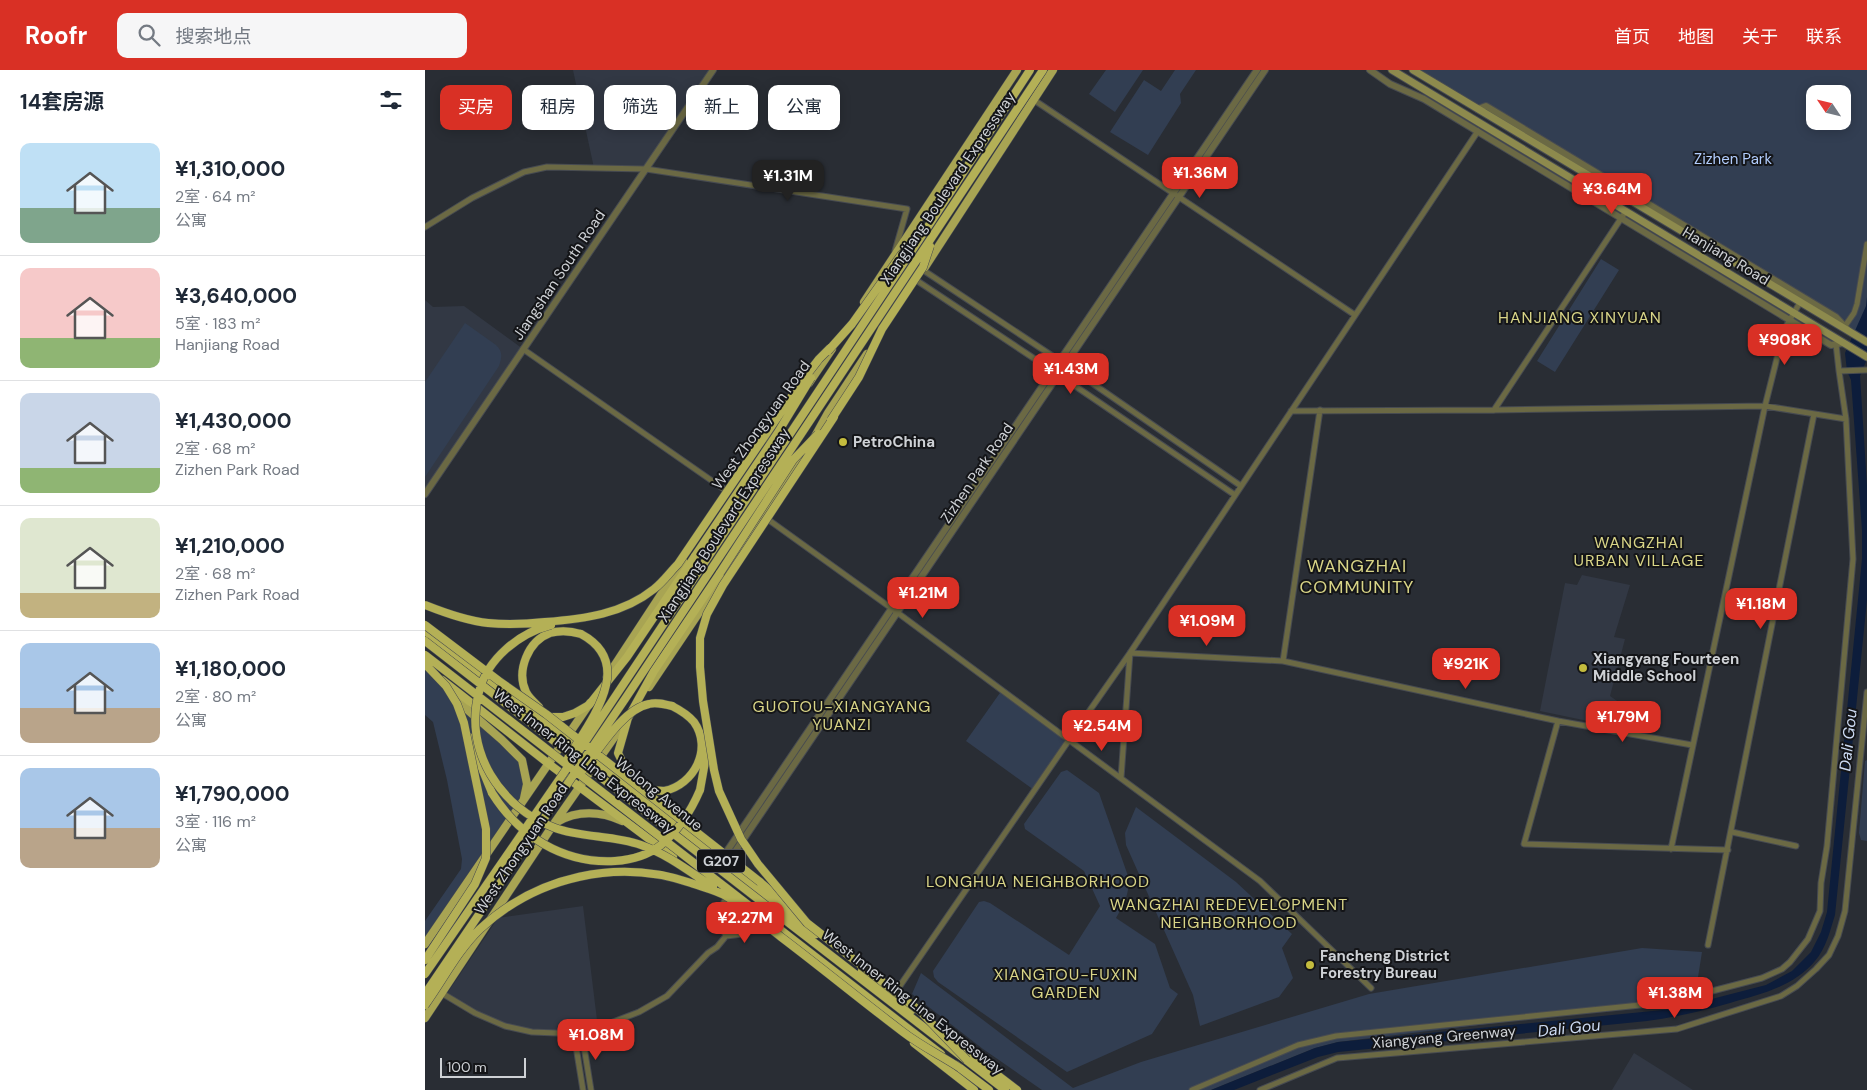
<!DOCTYPE html>
<html lang="zh">
<meta charset="utf-8">
<style>
:root{--surface:#fff;--page:#f6f6f7;--text:#1f2937;--muted:#747a83;--line:#e0e1e3;--accent:#d93025}
body{margin:0;font-family:"DM Sans","Noto Sans SC",sans-serif;background:var(--page);color:var(--text);height:100vh;display:flex;flex-direction:column;font-size:19px;white-space:nowrap}
*{box-sizing:border-box;margin:0}
p{font-size:16px;color:var(--muted)}
.icon{flex:none;width:28px;height:28px;fill:none;stroke:currentColor;stroke-width:2;stroke-linecap:round;stroke-linejoin:round}
.map{position:relative;flex:1;overflow:hidden}
.sheet{display:flex;flex-direction:column;background:var(--surface);width:425px}
.sheet>*{flex:none}
.guide{position:absolute;left:15px;top:15px;width:475px;height:45px;display:flex;gap:10px}
.needle{width:32px;rotate:305deg}
.controls{position:absolute;left:1381px;top:15px;display:grid;gap:10px}
.controls a{display:grid;place-items:center;width:45px;height:45px;border-radius:10px;background:var(--surface);box-shadow:0 2px 12px #0003;font-size:25px}
.scale{position:absolute;left:15px;bottom:12px;width:86px;box-sizing:border-box;padding-left:5px;border:2px solid #ced1d5;border-top:0;font-size:14px;line-height:18px;white-space:nowrap;color:#ced1d5;-webkit-text-stroke:4px #141518;paint-order:stroke}
.price{position:absolute;translate:-50% -42px;padding:0 11px;border-radius:10px;background:var(--accent);color:#fff;font-size:16px;line-height:32px;filter:drop-shadow(0 1px 2px #0008)}
.price::after{content:'';position:absolute;left:50%;top:30px;width:15px;height:11px;margin-left:-8px;background:inherit;clip-path:polygon(0 0,100% 0,50% 100%)}
.price.current{background:#222;color:#fff}
ul{padding:0;list-style:none}
li{display:flex;align-items:center;gap:15px;height:125px;padding:0 20px}
li+li{border-top:1px solid var(--line)}
li span{display:grid;place-items:center;flex:none;width:140px;height:100px;border-radius:10px;color:#555}
li>.icon{margin-inline-start:auto}
span .icon{width:60px;height:60px;fill:#fffc;stroke-width:1}
li b{font-size:21px}
h2{display:flex;justify-content:space-between;align-items:center;height:60px;padding:0 20px;font-size:21px}
.pill{padding:0 18px;border-radius:10px;background:var(--surface);box-shadow:0 2px 12px #0003;font-size:18px;line-height:45px}
.pill.current{background:var(--accent);color:#fff}
header{display:flex;align-items:center;gap:30px;box-sizing:border-box;height:70px;padding:0 25px;background:var(--accent);color:#fff}
header strong{font-size:24px}
nav{display:flex;gap:28px;margin-inline-start:auto;font-size:18px}
.search{width:350px;height:45px;background:var(--page);display:flex;align-items:center;gap:12px;box-sizing:border-box;padding:0 18px;border-radius:10px;color:var(--muted);font-size:19px}
main{display:flex;flex:1;min-height:0}
.map>svg:first-child{display:block}
.built{fill:#323844}
.green{fill:#323e52;fill-rule:evenodd}
.water{fill:#0d1d3b}
.lines{fill:none;stroke-linecap:round;stroke-linejoin:round}
.minor-casing{stroke:#474b51;stroke-width:7}
.tertiary-casing{stroke:#474b51;stroke-width:8}
.secondary-casing{stroke:#474b51;stroke-width:9}
.primary-casing{stroke:#474b51;stroke-width:9}
.trunk-casing{stroke:#474b51;stroke-width:9}
.minor{stroke:#6b6944;stroke-width:5}
.tertiary{stroke:#6b6944;stroke-width:6}
.secondary{stroke:#8d8a4d;stroke-width:7}
.primary{stroke:#a8a453;stroke-width:8}
.trunk{stroke:#b4b056;stroke-width:8}
.trunk-bridge-casing{stroke:#474b51;stroke-width:9;stroke-linecap:butt}
.trunk-bridge{stroke:#b4b056;stroke-width:8}
.poi-dot{fill:#c4bc3e;stroke:#141518;stroke-width:2}
.labels{text-anchor:middle;dominant-baseline:central;stroke-width:4;stroke-linejoin:round;paint-order:stroke}
.shield{fill:#141518;stroke:#96999c;stroke-width:1}
.shield-label{font-size:14px;font-weight:bold;fill:#ced1d5}
.park-label{font-size:15px;fill:#b2cdfd;stroke:#141518}
.street-label{font-size:15px;fill:#ced1d5;stroke:#141518}
.poi-label{font-size:15px;font-weight:bold;fill:#ced1d5;stroke:#141518;text-anchor:start}
.neighbourhood-label{font-size:16px;letter-spacing:1px;fill:#d9d587;stroke:#141518}
.water-label{font-size:16px;font-style:italic;fill:#cedcf4;stroke:#141518}
.quarter-label{font-size:18px;letter-spacing:1px;fill:#d9d587;stroke:#141518}
</style>
<header>
<strong>Roofr</strong>
<div class="search"><svg class="icon" aria-label="search" viewBox="0 0 24 24"><circle cx="10" cy="10" r="6"/><path d="M15 15l6 6"/></svg>搜索地点</div>
<nav><a>首页</a><a>地图</a><a>关于</a><a>联系</a></nav>
</header>
<main>
<section class="sheet">
<h2>14套房源<svg class="icon" aria-label="filters" viewBox="0 0 24 24"><path d="M4 7h16M4 17h16"/><circle cx="9" cy="7" r="2"/><circle cx="15" cy="17" r="2"/></svg></h2>
<ul>
<li><span style="background:linear-gradient(#bfe0f5 65%,#7fa58c 0)"><svg class="icon" aria-label="home" viewBox="0 0 24 24"><path d="M3 11l9-7 9 7M6 9v11h12V9"/></svg></span><div><b>¥1,310,000</b><p>2室 · 64 m²</p><p>公寓</p></div></li>
<li><span style="background:linear-gradient(#f6c9c9 70%,#8fb573 0)"><svg class="icon" aria-label="home" viewBox="0 0 24 24"><path d="M3 11l9-7 9 7M6 9v11h12V9"/></svg></span><div><b>¥3,640,000</b><p>5室 · 183 m²</p><p>Hanjiang Road</p></div></li>
<li><span style="background:linear-gradient(#c9d6e8 75%,#8fb573 0)"><svg class="icon" aria-label="home" viewBox="0 0 24 24"><path d="M3 11l9-7 9 7M6 9v11h12V9"/></svg></span><div><b>¥1,430,000</b><p>2室 · 68 m²</p><p>Zizhen Park Road</p></div></li>
<li><span style="background:linear-gradient(#dfe7d0 75%,#c2b280 0)"><svg class="icon" aria-label="home" viewBox="0 0 24 24"><path d="M3 11l9-7 9 7M6 9v11h12V9"/></svg></span><div><b>¥1,210,000</b><p>2室 · 68 m²</p><p>Zizhen Park Road</p></div></li>
<li><span style="background:linear-gradient(#a9c7e8 65%,#b9a48a 0)"><svg class="icon" aria-label="home" viewBox="0 0 24 24"><path d="M3 11l9-7 9 7M6 9v11h12V9"/></svg></span><div><b>¥1,180,000</b><p>2室 · 80 m²</p><p>公寓</p></div></li>
<li><span style="background:linear-gradient(#a9c7e8 60%,#b9a48a 0)"><svg class="icon" aria-label="home" viewBox="0 0 24 24"><path d="M3 11l9-7 9 7M6 9v11h12V9"/></svg></span><div><b>¥1,790,000</b><p>3室 · 116 m²</p><p>公寓</p></div></li>
</ul>
</section>
<div class="map">
<svg width="1442" height="1020" viewBox="0 0 1442 1020">
<rect width="100%" height="100%" fill="#292d34"/>
<path class="built" d="M148 0H288L221 99 169 98Z
M0 230 8 237 39 236 98 279 0 424Z
M1157 505 1205 515 1189 567 1200 569 1185 626 1195 633 1187 656 1115 641 1140 513 1152 515Z
M158 836 173 958 157 964 107 962 80 956 21 925 73 848Z
M1209 983 1268 1020H1187Z"/>
<path class="green" d="M681 0H718L690 42 664 24Z
M750 0H771L755 24 756 33 723 85 685 62 719 10 736 21Z
M988 0H1442V272ZM1390 24H1418V51H1390Z
M1176 189 1194 200 1130 302 1112 291Z
M40 253 71 275C78 282 77 287 74 296L0 407V312Z
M0 596 97 690 101 707 98 732 0 874V851L36 799 37 789 22 710 8 652 0 645Z
M577 620 644 670 609 720 541 671Z
M1442 690V771L1436 770 1434 763 1440 691Z
M642 700 674 723 703 806C705 823 700 833 691 848L730 874 745 918 753 924 727 964 642 1002 513 912 509 907 508 901 554 832 559 831 565 833 644 885 675 836 659 801 600 759 599 754 636 702Z
M711 737 811 812 867 864 857 878 868 908 854 927 775 956 768 925 701 775 700 763Z
M297 843H305L322 855 321 861 312 865 295 853Z
M1217 878 1277 882 1270 926 1245 932 913 972 890 978 786 1020H617L558 979 487 924 496 903 648 1018 716 992 944 924Z"/>
<path class="water" d="M1442 227V289L1435 306 1442 416V530L1410 845C1405 861 1401 878 1390 891 1368 917 1336 924 1305 933 1277 941 1251 947 1222 951L913 982 893 987 809 1020H786L890 978 913 972 1248 939 1341 915 1367 901 1386 882 1396 862 1402 842 1437 489V460L1426 310 1422 301 1420 283 1441 236Z"/>
<g class="lines">
<g class="minor-casing">
<path id="minor" d="M609 30 930 245
M0 157 47 128 99 102 122 97 221 99 482 139 470 181
M498 200 635 291 816 416
M491 210 634 305 810 425
M1420 256 1429 243 1432 234 1442 174
M1411 274 1414 301
M98 279 303 422
M895 340 858 591 1133 651 1099 774 1303 780
M1069 340 1201 141
M866 341 1069 340 1340 336 1421 349
M341 448 473 543 644 670 705 583 1053 61
M1133 651 1267 675
M696 708 705 583 858 591
M1307 762 1371 776
M1246 779 1340 336 1359 260 1377 229
M299 832C295 847 294 851 301 866
M1283 875 1389 344
M15 922 50 943 80 956 107 962 157 964 214 942 242 926 283 883 292 877 301 866 317 864 331 856
M470 923 644 670 835 811 946 918
M149 964 158 1020
M157 964 166 1020
M767 1020 873 975 911 966 1245 932 1337 908 1357 899 1365 892 1383 869 1395 841 1396 813 1402 776 1428 489 1421 349 1414 301 1442 300
M835 1020 912 988 1252 959 1356 926 1372 916 1391 899 1404 885 1413 866 1420 841 1442 622"/>
</g>
<g class="tertiary-casing">
<path id="tertiary" d="M945 0 965 14 999 29 1406 275 1418 273
M1053 39 1061 36 1411 247 1424 261
M0 424 288 0
M298 787 832 0
M303 792 840 0"/>
</g>
<g class="secondary-casing">
<path id="secondary" d="M967 0 1442 287
M988 0 1442 272"/>
</g>
<g class="primary-casing">
<path id="primary" d="M500 197 628 0
M439 232 592 0
M384 313 407 279
M341 368 359 349
M182 607 258 491
M224 617 378 388 403 343 442 284
M30 629 77 670 97 690 102 714 99 728
M132 752C152 740 176 741 197 751
M0 874 165 633
M0 948 128 755 202 649"/>
</g>
<g class="trunk-casing">
<path id="trunk" d="M0 561 172 692 353 836 391 864
M17 610 124 694 248 787
M114 637C110 633 104 628 101 622 91 601 103 571 125 563 136 560 146 561 156 564
M121 647H138L150 643 164 635 202 587 270 486
M44 667 67 723
M207 712 193 683 203 648 229 601 295 503
M275 720 282 681 280 667
M239 721C269 715 288 679 269 652 263 645 255 640 247 636
M335 812 371 843
M347 840 580 1020
M344 851 516 984
M437 901 487 940
M524 968 592 1020
M489 973 549 1020
M531 995 564 1020"/>
</g>
<use href="#minor" class="minor"/>
<use href="#tertiary" class="tertiary"/>
<use href="#secondary" class="secondary"/>
<use href="#primary" class="primary"/>
<use href="#trunk" class="trunk"/>
<g class="trunk-bridge-casing">
<path id="trunk-bridge" d="M403 281 427 254 476 185 488 173
M409 347 298 515 282 544 275 568V597L278 631 289 700 294 721 316 769 333 794 382 853 496 942 542 990
M406 350 434 307 457 259 498 197 505 176
M270 486 352 364 386 308
M295 503 368 390 393 364
M0 535C20 543 42 551 63 553 82 555 102 554 120 552 159 549 198 544 229 519 238 512 245 502 253 494L377 311 394 289 405 278
M0 555 74 611 121 644 335 812
M126 555C94 563 62 589 54 622 38 680 75 738 130 758 157 768 188 765 216 775 242 784 265 802 288 817
M0 571 347 840
M0 585 344 851
M0 594 21 616 32 634 39 653 61 759V788L50 814 0 890
M143 688C165 651 212 594 156 564
M158 700C174 680 198 639 224 634 231 632 239 634 247 636
M214 715 227 720 239 721
M67 723C94 766 138 794 190 791 206 790 223 785 236 775 254 760 266 741 275 720
M0 904 158 675 506 152 605 0
M0 924 200 629 618 0
M0 935C18 910 33 880 55 859 112 806 193 788 266 813 277 817 291 820 301 826 320 838 338 853 356 867 397 898 437 931 478 962 496 976 517 986 535 998"/>
</g>
<use href="#trunk-bridge" class="trunk-bridge"/>
</g>
<g class="poi-dot">
<circle cx="418" cy="372" r="5"/>
<circle cx="1158" cy="598" r="5"/>
<circle cx="885" cy="895" r="5"/>
</g>
<g class="labels">
<rect class="shield" x="272" y="779.5" width="48" height="23" rx="4"/>
<g class="shield-label">
<text x="296" y="791">G207</text>
</g>
<g class="park-label">
<text x="1308" y="89">Zizhen Park</text>
</g>
<g class="street-label">
<text transform="translate(523 118) rotate(-56)">Xiangjiang Boulevard Expressway</text>
<text transform="translate(1301 186) rotate(31)">Hanjiang Road</text>
<text transform="translate(134 205) rotate(-56)">Jiangshan South Road</text>
<text transform="translate(336 355) rotate(-54)">West Zhongyuan Road</text>
<text transform="translate(552 403) rotate(-56)">Zizhen Park Road</text>
<text transform="translate(299 455) rotate(-57)">Xiangjiang Boulevard Expressway</text>
<text transform="translate(159 691) rotate(38)">West Inner Ring Line Expressway</text>
<text transform="translate(234 724) rotate(39)">Wolong Avenue</text>
<text transform="translate(96 779) rotate(-56)">West Zhongyuan Road</text>
<text transform="translate(488 932) rotate(38)">West Inner Ring Line Expressway</text>
<text transform="translate(1019 967) rotate(-5)">Xiangyang Greenway</text>
</g>
<g class="poi-label">
<text x="428" y="372">PetroChina</text>
<text x="1168" y="589">Xiangyang Fourteen<tspan x="1168" dy="17">Middle School</tspan></text>
<text x="895" y="886">Fancheng District<tspan x="895" dy="17">Forestry Bureau</tspan></text>
</g>
<g class="neighbourhood-label">
<text x="1155" y="247">HANJIANG XINYUAN</text>
<text x="1214" y="472">WANGZHAI<tspan x="1214" dy="18">URBAN VILLAGE</tspan></text>
<text x="417" y="636">GUOTOU-XIANGYANG<tspan x="417" dy="18">YUANZI</tspan></text>
<text x="613" y="811">LONGHUA NEIGHBORHOOD</text>
<text x="804" y="834">WANGZHAI REDEVELOPMENT<tspan x="804" dy="18">NEIGHBORHOOD</tspan></text>
<text x="641" y="904">XIANGTOU-FUXIN<tspan x="641" dy="18">GARDEN</tspan></text>
</g>
<g class="water-label">
<text transform="translate(1423 670) rotate(-84)">Dali Gou</text>
<text transform="translate(1144 958) rotate(-6)">Dali Gou</text>
</g>
<g class="quarter-label">
<text x="932" y="496">WANGZHAI<tspan x="932" dy="21">COMMUNITY</tspan></text>
</g>
</g>
</svg>
<div class="controls">
<a><svg class="needle" viewBox="-14 -14 28 28"><path d="M0-13l5 13h-10z" fill="#e53935"/><path d="M0 13l5-13h-10z" fill="#747a83"/></svg></a>
</div>
<div class="scale">100 m</div>
<b class="price" style="left:775px;top:129px">¥1.36M</b>
<b class="price current" style="left:363px;top:132px">¥1.31M</b>
<b class="price" style="left:1187px;top:145px">¥3.64M</b>
<b class="price" style="left:1360px;top:296px">¥908K</b>
<b class="price" style="left:646px;top:325px">¥1.43M</b>
<b class="price" style="left:498px;top:549px">¥1.21M</b>
<b class="price" style="left:1336px;top:560px">¥1.18M</b>
<b class="price" style="left:782px;top:577px">¥1.09M</b>
<b class="price" style="left:1041px;top:620px">¥921K</b>
<b class="price" style="left:1198px;top:673px">¥1.79M</b>
<b class="price" style="left:677px;top:682px">¥2.54M</b>
<b class="price" style="left:320px;top:874px">¥2.27M</b>
<b class="price" style="left:1250px;top:949px">¥1.38M</b>
<b class="price" style="left:171px;top:991px">¥1.08M</b>
<div class="guide">
<a class="pill current">买房</a>
<a class="pill">租房</a>
<a class="pill">筛选</a>
<a class="pill">新上</a>
<a class="pill">公寓</a>
</div>
</div>
</main>
